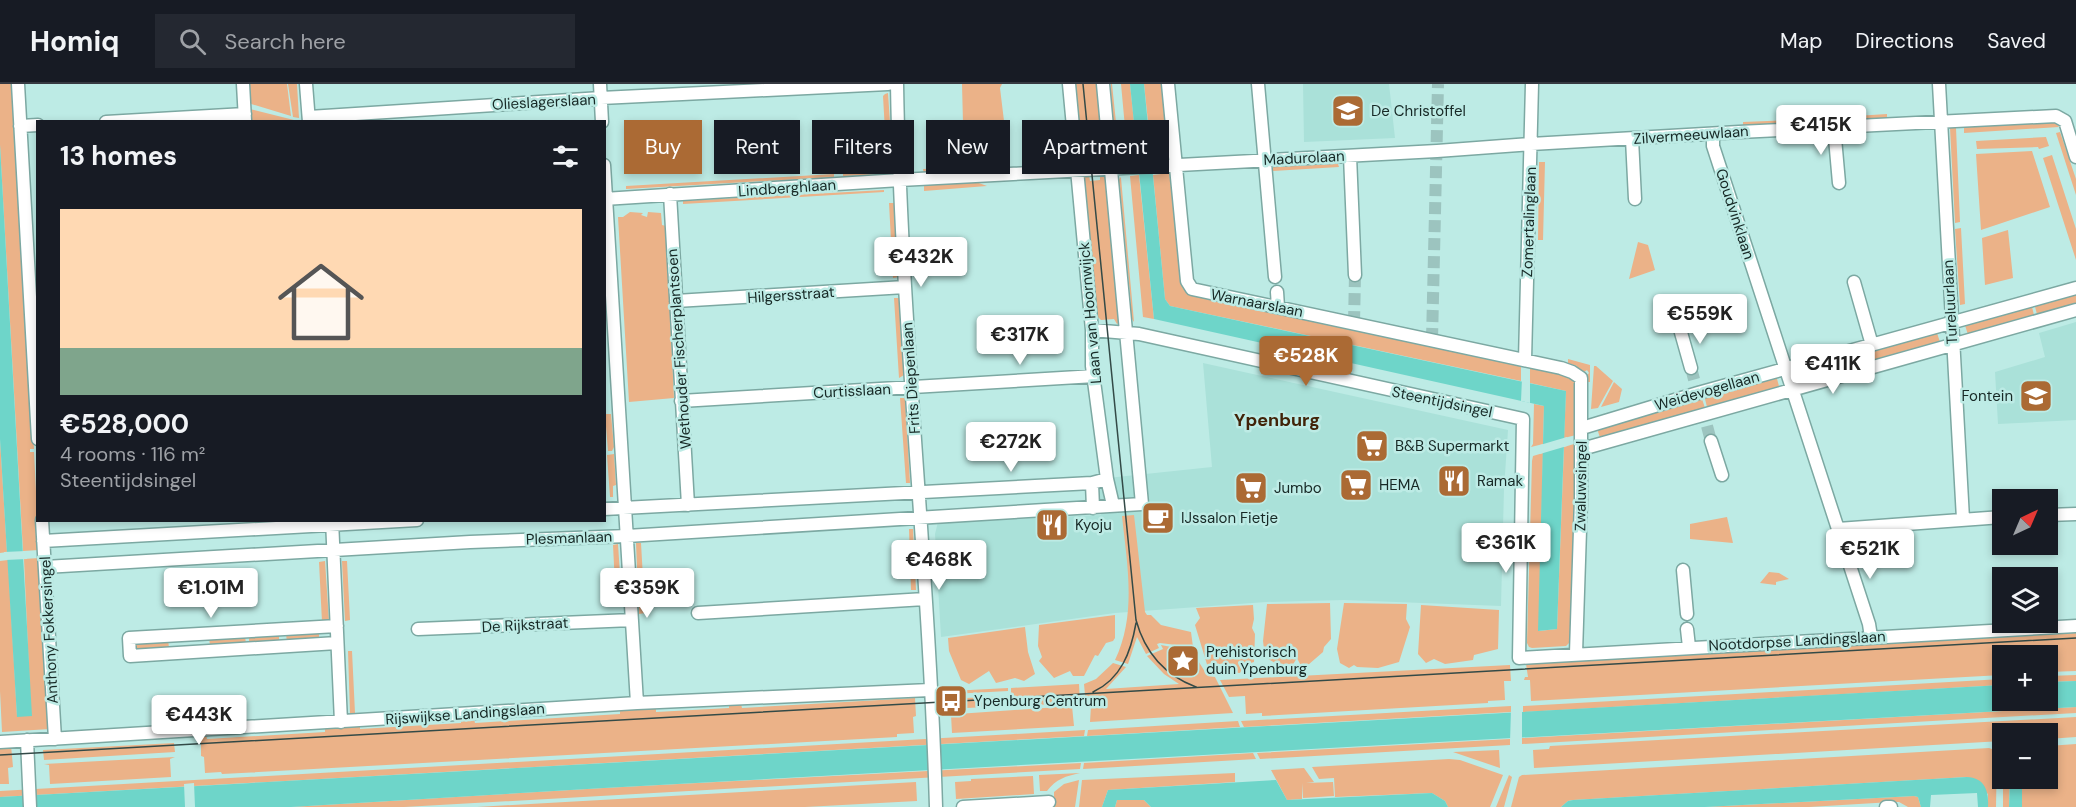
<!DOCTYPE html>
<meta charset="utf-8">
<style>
:root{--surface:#171b24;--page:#242831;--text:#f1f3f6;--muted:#9ea1a6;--line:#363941;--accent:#ab6a34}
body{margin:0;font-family:"DM Sans",sans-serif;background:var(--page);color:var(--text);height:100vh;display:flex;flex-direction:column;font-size:22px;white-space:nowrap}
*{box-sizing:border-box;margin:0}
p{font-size:20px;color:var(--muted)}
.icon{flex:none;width:33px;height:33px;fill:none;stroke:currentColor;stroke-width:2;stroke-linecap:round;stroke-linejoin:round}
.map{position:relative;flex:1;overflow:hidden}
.panel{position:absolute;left:36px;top:36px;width:570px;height:402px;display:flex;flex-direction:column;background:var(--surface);border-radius:0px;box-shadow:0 3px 9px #0003}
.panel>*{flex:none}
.banner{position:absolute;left:624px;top:36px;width:570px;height:54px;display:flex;gap:12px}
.needle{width:39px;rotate:44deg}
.tools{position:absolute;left:1992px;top:405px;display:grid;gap:12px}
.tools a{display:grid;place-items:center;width:66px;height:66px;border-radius:0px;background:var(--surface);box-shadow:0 3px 9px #0003;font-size:30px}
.price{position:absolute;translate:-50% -51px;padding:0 14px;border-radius:6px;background:#fff;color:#222;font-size:20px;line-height:39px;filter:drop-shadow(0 2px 3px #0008)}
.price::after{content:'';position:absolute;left:50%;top:36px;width:18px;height:14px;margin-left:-9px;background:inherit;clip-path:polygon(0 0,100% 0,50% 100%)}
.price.on{background:var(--accent);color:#fff}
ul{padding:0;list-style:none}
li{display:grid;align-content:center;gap:12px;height:318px;padding:0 24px}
li span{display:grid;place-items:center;height:186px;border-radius:0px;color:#555}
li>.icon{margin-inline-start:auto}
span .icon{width:108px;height:108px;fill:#fffc;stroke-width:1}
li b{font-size:26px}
h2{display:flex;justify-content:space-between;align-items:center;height:72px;padding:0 24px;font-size:26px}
.tag{padding:0 21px;border-radius:0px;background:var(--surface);box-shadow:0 3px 9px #0003;font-size:21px;line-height:54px}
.tag.on{background:var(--accent);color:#fff}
header{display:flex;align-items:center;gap:36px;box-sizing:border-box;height:84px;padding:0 30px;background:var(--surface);border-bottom:2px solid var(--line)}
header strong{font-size:28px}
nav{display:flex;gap:33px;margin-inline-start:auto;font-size:21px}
.search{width:420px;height:54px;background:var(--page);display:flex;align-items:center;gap:15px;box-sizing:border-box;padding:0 21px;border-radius:0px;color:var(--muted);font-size:22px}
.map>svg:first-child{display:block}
.built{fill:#aae1d9}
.green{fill:#ebb288}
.water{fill:#6ed5c9}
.pier{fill:#bdebe5}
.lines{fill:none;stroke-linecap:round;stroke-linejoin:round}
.street-tunnel{stroke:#9cc4bf;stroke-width:12;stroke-dasharray:12 6;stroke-linecap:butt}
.street-casing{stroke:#7ca8a2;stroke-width:15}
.street{stroke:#fff;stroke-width:12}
.tram{stroke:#334a47;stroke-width:1.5}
.labels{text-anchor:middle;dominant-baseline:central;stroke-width:5;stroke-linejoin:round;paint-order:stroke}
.street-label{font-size:15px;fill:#172926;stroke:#bdebe5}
.poi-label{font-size:15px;fill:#172926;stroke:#bdebe5;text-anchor:start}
.quarter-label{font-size:18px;font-weight:bold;fill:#412308;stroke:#bdebe5}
</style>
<header>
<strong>Homiq</strong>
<div class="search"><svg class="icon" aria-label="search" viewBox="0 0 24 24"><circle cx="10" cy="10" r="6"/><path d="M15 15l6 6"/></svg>Search here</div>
<nav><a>Map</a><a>Directions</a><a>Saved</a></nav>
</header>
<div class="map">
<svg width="2076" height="723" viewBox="0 0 2076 723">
<rect width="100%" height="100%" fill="#bdebe5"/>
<path class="built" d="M1303 0H1389L1395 54 1304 58Z
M2076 238V336L1998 340 1995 288 2045 273 2039 249Z
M1203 279 1508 346 1504 405 1501 522 1344 516 1266 518 1115 529 941 553 935 450 938 438 1101 431 1098 395 1212 383Z"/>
<path class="green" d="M0 0H13L34 365H30V368H34L39 466 23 467 0 61Z
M248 0H287L291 32 248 19Z
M288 0H297L299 34 293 33Z
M962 0H1002L1000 4 1004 37 963 39Z
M1072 0H1099L1104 75 1087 76 1083 70 1078 71Z
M1111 0H1112L1119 67 1112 68Z
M1121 0H1130L1138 76H1128Z
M1144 0H1164L1171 68H1168V74L1152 75Z
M888 9 893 83H887L883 12 885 10Z
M250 25 298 37H251Z
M1887 30V35L1841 38 1840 33Z
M1821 35V39L1743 42V38Z
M2055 38 2059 43 1964 49V43Z
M1950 44H1956L1960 138 1955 139Z
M2060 48 2076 95V111L2056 49Z
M2046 53 2049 62 2039 65 2038 63 1977 65 1976 57Z
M2032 67 2050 123 1981 146 1976 70Z
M2052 71 2076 145V176L2043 74Z
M1539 78H1545L1543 156H1538Z
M1338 80 1339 83 1273 87V83Z
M985 82 976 89 924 91 923 85Z
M883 87V90L843 92V89Z
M1169 89 1170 96H1174L1182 199 1183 204 1191 211 1521 282V297L1170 222 1165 215 1153 91Z
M834 90V93L626 105V102Z
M1100 90 1107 91 1119 239 1117 240 1114 235 1101 236 1094 229 1083 93 1089 91 1090 97 1100 96Z
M1139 91 1154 235 1143 233 1130 92Z
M1120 93 1121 94 1134 238 1130 232 1127 221 1131 220 1120 105 1116 104Z
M976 98 987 102 924 107V100Z
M884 106V108L683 120V117Z
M889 119H894L899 193 893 194Z
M630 128 643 129 641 131 647 133 648 128 661 129 662 141 666 142 674 314 629 318 618 133H623Z
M1961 144 1965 220 1960 221 1955 145Z
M2008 146 2013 194 1985 201 1982 154Z
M1638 158 1648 161 1655 186 1629 195Z
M2076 207V223L2038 234 2034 219Z
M894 214H900L904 291 899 294Z
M2031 219 2035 235 1969 254 1964 238Z
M1936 246 1941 261 1804 300 1800 284Z
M1568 275 1590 281V298H1588L1587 291 1589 289 1587 286 1584 288 1577 284V282L1568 279Z
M1594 282H1596L1613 297 1598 324 1591 325Z
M1530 283 1571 293 1576 297V351L1564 354 1566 307 1530 299Z
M1776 291 1780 306 1708 327 1704 311Z
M1614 298 1622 305 1619 318 1601 323Z
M1701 312 1706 327 1601 357 1596 341Z
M900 314H905L910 399H906Z
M1534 320 1544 322 1543 360 1531 363 1533 360Z
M605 330H611L614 363 612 367H608Z
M0 355 7 468 0 469Z
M1574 360 1576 361 1571 557 1566 562 1532 564 1529 563 1527 559 1532 377 1533 372 1543 369 1539 547 1557 545 1564 363Z
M614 370 616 401 613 402V413H610L607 371Z
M1134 431 1145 528 1147 531H1151L1161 541 1191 548 1193 563 1160 559 1157 560 1159 564 1146 570 1137 553 1128 580 1115 576C1137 530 1127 480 1122 432Z
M1727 433 1733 459 1690 455V440Z
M909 445H913L916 506H911Z
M636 459H641L645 529 639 530Z
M618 460 622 521H616L613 461Z
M39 474 50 645 2 648 0 607V477L8 476 17 632H31L24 475Z
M325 477 329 537 322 538 319 478Z
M342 477H347L350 536 345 537Z
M1769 488 1779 489 1789 495 1776 498V501L1760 499Z
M1330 519 1331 555 1324 563 1323 568 1308 581 1301 582 1297 574 1292 582H1280L1265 573 1263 557 1267 520Z
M1344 519 1407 520 1406 535 1410 543 1399 578 1378 584 1357 583 1354 581 1349 584 1340 579 1337 565Z
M1253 521 1254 535 1252 544 1255 550 1254 578 1244 581 1240 589 1209 587 1195 541 1200 534 1196 524Z
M1421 521 1499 526 1498 565 1474 571 1473 576 1445 580 1434 575 1426 579 1418 570Z
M1115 531V554L1113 557 1106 559 1098 572 1095 571 1084 592H1073L1070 587 1054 594 1039 577 1042 573 1038 562 1039 541Z
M1025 543 1028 568 1035 590 1024 597 1015 594 996 599 989 587 969 600 961 596 949 567 948 554Z
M319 548V556L287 558 286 550Z
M279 549V558L249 560V552Z
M2002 549H2006L2007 553 2076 549V587L2048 588V572H2002V591L1531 617 1530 596H1524L1525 593H1528L1526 580 1860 561V557L1885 556V559L2002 553Z
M245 552 246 560 210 562 209 553Z
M168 555 169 564 135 567 134 558Z
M1161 561 1192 567 1207 591 1215 593 1233 629 1090 638 1091 622H1086L1084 600 1096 595 1113 579 1126 583 1106 605 1179 600 1164 590 1147 572 1163 565Z
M348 567H352L355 629 350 630Z
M1510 581 1511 597H1504L1505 616 1488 617V619L1262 632V629L1246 630 1245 612 1229 613 1220 596Z
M2076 591V597L2048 598V592Z
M2002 595V601L1523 628V622Z
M1079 600 1080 619 943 625 942 615 1011 612V604Z
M1008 604V607L952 610 951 607Z
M915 614 916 632 913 633 914 649 897 650V653L222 690 221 688 205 689 204 673 201 672V650H206L207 655 325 648V643L360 641V645L461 639V636L474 635 475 639 620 630V627L656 624V628L729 624V621L741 620 742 624Z
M1072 622 1074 642 952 649 951 631H943Z
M1511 622V628L1244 643 1241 637Z
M2076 623V629L1522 660V654Z
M2076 633V653L2048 655V650H2002V657L1534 684 1533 666 1549 665 1550 662Z
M1238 637 1240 643 1087 652 1088 646Z
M1085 646 1084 652 0 713V707Z
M1510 655V661L1260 675 1257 669Z
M174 659 175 668 44 676 43 666Z
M2076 660V723H2022V695L2048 694V662Z
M0 661H11L13 683 8 684 9 700H0Z
M1989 664 1995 666 1997 670 1996 723H1988V710L1967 693 1573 716 1568 717 1561 723H1511L1519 693 1522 691Z
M1499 666 1500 684 1453 668Z
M1253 669 1256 675 1083 685 1084 679Z
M175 673 170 675 171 693 50 700 49 681 44 680Z
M1449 675 1460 676 1503 691 1490 723H1448L1445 717 1432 709 1335 713 1334 694 1319 695 1312 683Z
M1081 679 1080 685 404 723H291L604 704Z
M1304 684 1314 698 1306 699 1333 698 1334 712 1303 714 1302 699V715L1287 716 1271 686Z
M1080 689C1066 692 1056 695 1047 707H1040L1039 691Z
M1235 689V698L1108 706 1102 723H1079L1082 696Z
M1509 691 1512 693 1504 723H1496Z
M1033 692 1034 710 956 715 955 698 971 697V695Z
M2003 695H2010L2009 723H2003Z
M1079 696 1075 723H1054V708L1064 700Z
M916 698 917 717 805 723H477Z
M1914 712 1918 713 1921 723H1908L1899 718H1892L1809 723H1705Z
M1117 716H1144L1151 723H1115Z"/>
<path class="water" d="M1130 0H1144L1165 215 1170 222 1566 307 1557 545 1538 547 1544 322 1154 235Z
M0 61 32 632 17 633 0 355Z
M2076 597V623L604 704 291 723H0V713L2002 601V616H2048V598Z
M1967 693C1985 694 1989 707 1988 723H1978L1977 709 1931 711 1930 723H1921L1918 713 1914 712 1705 723H1561L1568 717 1573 716Z
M2010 695H2022V723H2009Z
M1276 696 1287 716 1432 709 1445 717 1448 723H1151L1144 716H1117L1115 723H1102L1108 706Z"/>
<path class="pier" d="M1522 294 1530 296V319L1521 317Z
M1567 353V362L1540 370V361Z
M26 467 27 475 5 476 4 468Z
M1511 625H1522V657L1510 658Z
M194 699 195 723H185L184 700Z"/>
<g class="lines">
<path class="street-tunnel" d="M1354 239 1355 191
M1432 256 1438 0
M1691 284 1695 299
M1707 342 1711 357"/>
<g class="street-casing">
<path id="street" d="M18 0 38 355
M243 0 245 36
M306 0 309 38
M600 0 602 38
M897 0C901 241 929 482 936 723
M1069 0 1092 246V282L1107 395 1113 421
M1168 0 1187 197 1192 205 1561 284 1572 288 1581 294V415L1576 569
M1258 0 1275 193
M1939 0 1963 435
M309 33 601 14 888 0
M106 38 245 30
M20 42 38 41
M1834 43 1839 99
M1713 50V62L1869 540 1871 553
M1632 55 1635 115
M1350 72 1355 191
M604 81 637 619
M670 110 688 421
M604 115 900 96 1437 67 1531 60 1739 48 2056 32 2065 37 2076 73
M1854 198 1872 261
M1277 208 1278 223
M676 217 905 203
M1680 245 1691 284
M1092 246 1139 250 1523 335 1519 574 2076 542
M1525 276 1532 0
M681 317 1095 292
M1582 344 1698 309 2076 204
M1711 357 1722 391
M1582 365 2076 226
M1092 399 1093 424
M604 425 1092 399 1107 395
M2048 431 2076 430
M42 436 55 655
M332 436 341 638
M1838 445 2002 433
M43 457 417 436
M45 483 470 458 627 452 1142 420 1103 0
M1683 486 1687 530
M698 529 925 515
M337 542 129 554 130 572 337 559
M418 545 632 536
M1687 545 1689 563
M27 656 30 723
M0 658 637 619 930 606
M963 723 1049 718
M1886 723H1891"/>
</g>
<use href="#street" class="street"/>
<path class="tram" d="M1083 0 1136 536C1145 569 1164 591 1196 603
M1093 608C1121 595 1131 568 1136 539
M0 671 2076 554"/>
</g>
<defs>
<g id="school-square" transform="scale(1.725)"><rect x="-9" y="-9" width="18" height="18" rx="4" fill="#ab6a34" stroke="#bdebe5"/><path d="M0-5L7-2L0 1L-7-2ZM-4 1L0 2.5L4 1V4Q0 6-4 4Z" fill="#fff"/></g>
<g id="supermarket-square" transform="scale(1.725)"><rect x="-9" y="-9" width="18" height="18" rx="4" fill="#ab6a34" stroke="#bdebe5"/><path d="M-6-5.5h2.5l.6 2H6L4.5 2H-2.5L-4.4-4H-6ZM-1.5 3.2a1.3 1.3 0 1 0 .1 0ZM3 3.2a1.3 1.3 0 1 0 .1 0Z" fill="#fff"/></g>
<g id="restaurant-square" transform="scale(1.725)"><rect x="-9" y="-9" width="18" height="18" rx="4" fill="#ab6a34" stroke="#bdebe5"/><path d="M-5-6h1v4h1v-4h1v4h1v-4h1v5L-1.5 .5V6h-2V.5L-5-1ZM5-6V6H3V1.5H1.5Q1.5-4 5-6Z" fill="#fff"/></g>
<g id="cafe-square" transform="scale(1.725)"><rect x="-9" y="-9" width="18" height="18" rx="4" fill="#ab6a34" stroke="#bdebe5"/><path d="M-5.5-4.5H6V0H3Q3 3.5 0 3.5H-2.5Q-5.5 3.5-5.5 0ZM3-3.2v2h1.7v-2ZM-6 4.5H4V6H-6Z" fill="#fff"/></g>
<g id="sight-square" transform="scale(1.725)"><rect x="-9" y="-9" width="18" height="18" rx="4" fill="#ab6a34" stroke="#bdebe5"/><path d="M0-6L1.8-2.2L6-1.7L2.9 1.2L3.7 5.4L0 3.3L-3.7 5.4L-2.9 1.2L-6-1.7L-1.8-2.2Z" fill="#fff"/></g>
<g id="bus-square" transform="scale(1.725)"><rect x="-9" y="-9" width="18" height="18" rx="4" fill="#ab6a34" stroke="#bdebe5"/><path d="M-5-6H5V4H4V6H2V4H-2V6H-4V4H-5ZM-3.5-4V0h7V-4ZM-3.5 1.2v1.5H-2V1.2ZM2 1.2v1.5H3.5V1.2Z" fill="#fff"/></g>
</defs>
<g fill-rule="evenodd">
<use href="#school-square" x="1348" y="27"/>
<use href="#school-square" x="2036" y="312"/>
<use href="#supermarket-square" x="1372" y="362"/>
<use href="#restaurant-square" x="1454" y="397"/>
<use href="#supermarket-square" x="1356" y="401"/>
<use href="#supermarket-square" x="1251" y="404"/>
<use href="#cafe-square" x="1158" y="434"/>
<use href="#restaurant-square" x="1052" y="441"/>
<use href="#sight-square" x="1183" y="577"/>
<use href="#bus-square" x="951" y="617"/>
</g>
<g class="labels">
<g class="street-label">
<text transform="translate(544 18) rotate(-3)">Olieslagerslaan</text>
<text transform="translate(1691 51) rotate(-4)">Zilvermeeuwlaan</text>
<text transform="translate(1304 74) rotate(-3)">Madurolaan</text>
<text transform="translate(787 104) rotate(-4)">Lindberghlaan</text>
<text transform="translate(1735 130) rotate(72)">Goudvinklaan</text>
<text transform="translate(1529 138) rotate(-88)">Zomertalinglaan</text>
<text transform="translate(791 211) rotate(-4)">Hilgersstraat</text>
<text transform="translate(1950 218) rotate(-93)">Tureluurlaan</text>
<text transform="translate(1257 219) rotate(11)">Warnaarslaan</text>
<text transform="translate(1090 229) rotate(-95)">Laan van Hoornwijck</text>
<text transform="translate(679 265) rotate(-94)">Wethouder Fischerplantsoen</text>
<text transform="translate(911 294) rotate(-94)">Frits Diepenlaan</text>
<text transform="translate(852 307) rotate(-3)">Curtisslaan</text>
<text transform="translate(1707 307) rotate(-16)">Weidevogellaan</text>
<text transform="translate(1442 318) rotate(12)">Steentijdsingel</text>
<text transform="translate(1581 402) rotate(-89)">Zwaluwsingel</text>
<text transform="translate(569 454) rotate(-2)">Plesmanlaan</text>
<text transform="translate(525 541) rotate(-3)">De Rijkstraat</text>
<text transform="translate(49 546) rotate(-93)">Anthony Fokkersingel</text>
<text transform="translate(1797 557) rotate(-3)">Nootdorpse Landingslaan</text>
<text transform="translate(465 630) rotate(-4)">Rijswijkse Landingslaan</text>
</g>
<g class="poi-label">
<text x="1371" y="27">De Christoffel</text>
<text x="2013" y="312" text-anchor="end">Fontein</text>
<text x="1395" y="362">B&amp;B Supermarkt</text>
<text x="1477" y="397">Ramak</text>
<text x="1379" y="401">HEMA</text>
<text x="1274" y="404">Jumbo</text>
<text x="1181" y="434">IJssalon Fietje</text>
<text x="1075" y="441">Kyoju</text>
<text x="1206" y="568">Prehistorisch<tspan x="1206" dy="17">duin Ypenburg</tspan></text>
<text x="974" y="617">Ypenburg Centrum</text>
</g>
<g class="quarter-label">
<text x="1277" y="336">Ypenburg</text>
</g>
</g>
</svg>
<div class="tools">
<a><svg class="needle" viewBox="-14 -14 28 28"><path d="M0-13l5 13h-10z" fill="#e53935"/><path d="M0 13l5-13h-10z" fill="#9ea1a6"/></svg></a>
<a><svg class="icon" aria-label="layers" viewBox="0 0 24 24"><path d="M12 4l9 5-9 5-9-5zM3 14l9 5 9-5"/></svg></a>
<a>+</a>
<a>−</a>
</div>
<b class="price" style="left:1821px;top:72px">€415K</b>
<b class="price" style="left:921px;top:204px">€432K</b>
<b class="price" style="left:1700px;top:261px">€559K</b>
<b class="price" style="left:1020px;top:282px">€317K</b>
<b class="price on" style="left:1306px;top:303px">€528K</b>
<b class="price" style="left:1833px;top:311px">€411K</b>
<b class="price" style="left:1011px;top:389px">€272K</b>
<b class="price" style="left:1506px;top:490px">€361K</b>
<b class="price" style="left:1870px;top:496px">€521K</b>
<b class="price" style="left:939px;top:507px">€468K</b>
<b class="price" style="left:211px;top:535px">€1.01M</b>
<b class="price" style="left:647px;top:535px">€359K</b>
<b class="price" style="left:199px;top:662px">€443K</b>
<div class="banner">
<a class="tag on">Buy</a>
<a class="tag">Rent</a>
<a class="tag">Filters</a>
<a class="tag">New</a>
<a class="tag">Apartment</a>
</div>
<section class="panel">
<h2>13 homes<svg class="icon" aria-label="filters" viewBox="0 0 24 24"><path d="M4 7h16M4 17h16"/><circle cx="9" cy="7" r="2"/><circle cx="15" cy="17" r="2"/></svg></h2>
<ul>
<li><span style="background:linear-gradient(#ffd9b3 75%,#7fa58c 0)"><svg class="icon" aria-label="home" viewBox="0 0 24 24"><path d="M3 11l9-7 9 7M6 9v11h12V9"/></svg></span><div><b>€528,000</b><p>4 rooms · 116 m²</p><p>Steentijdsingel</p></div></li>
</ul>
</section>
</div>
